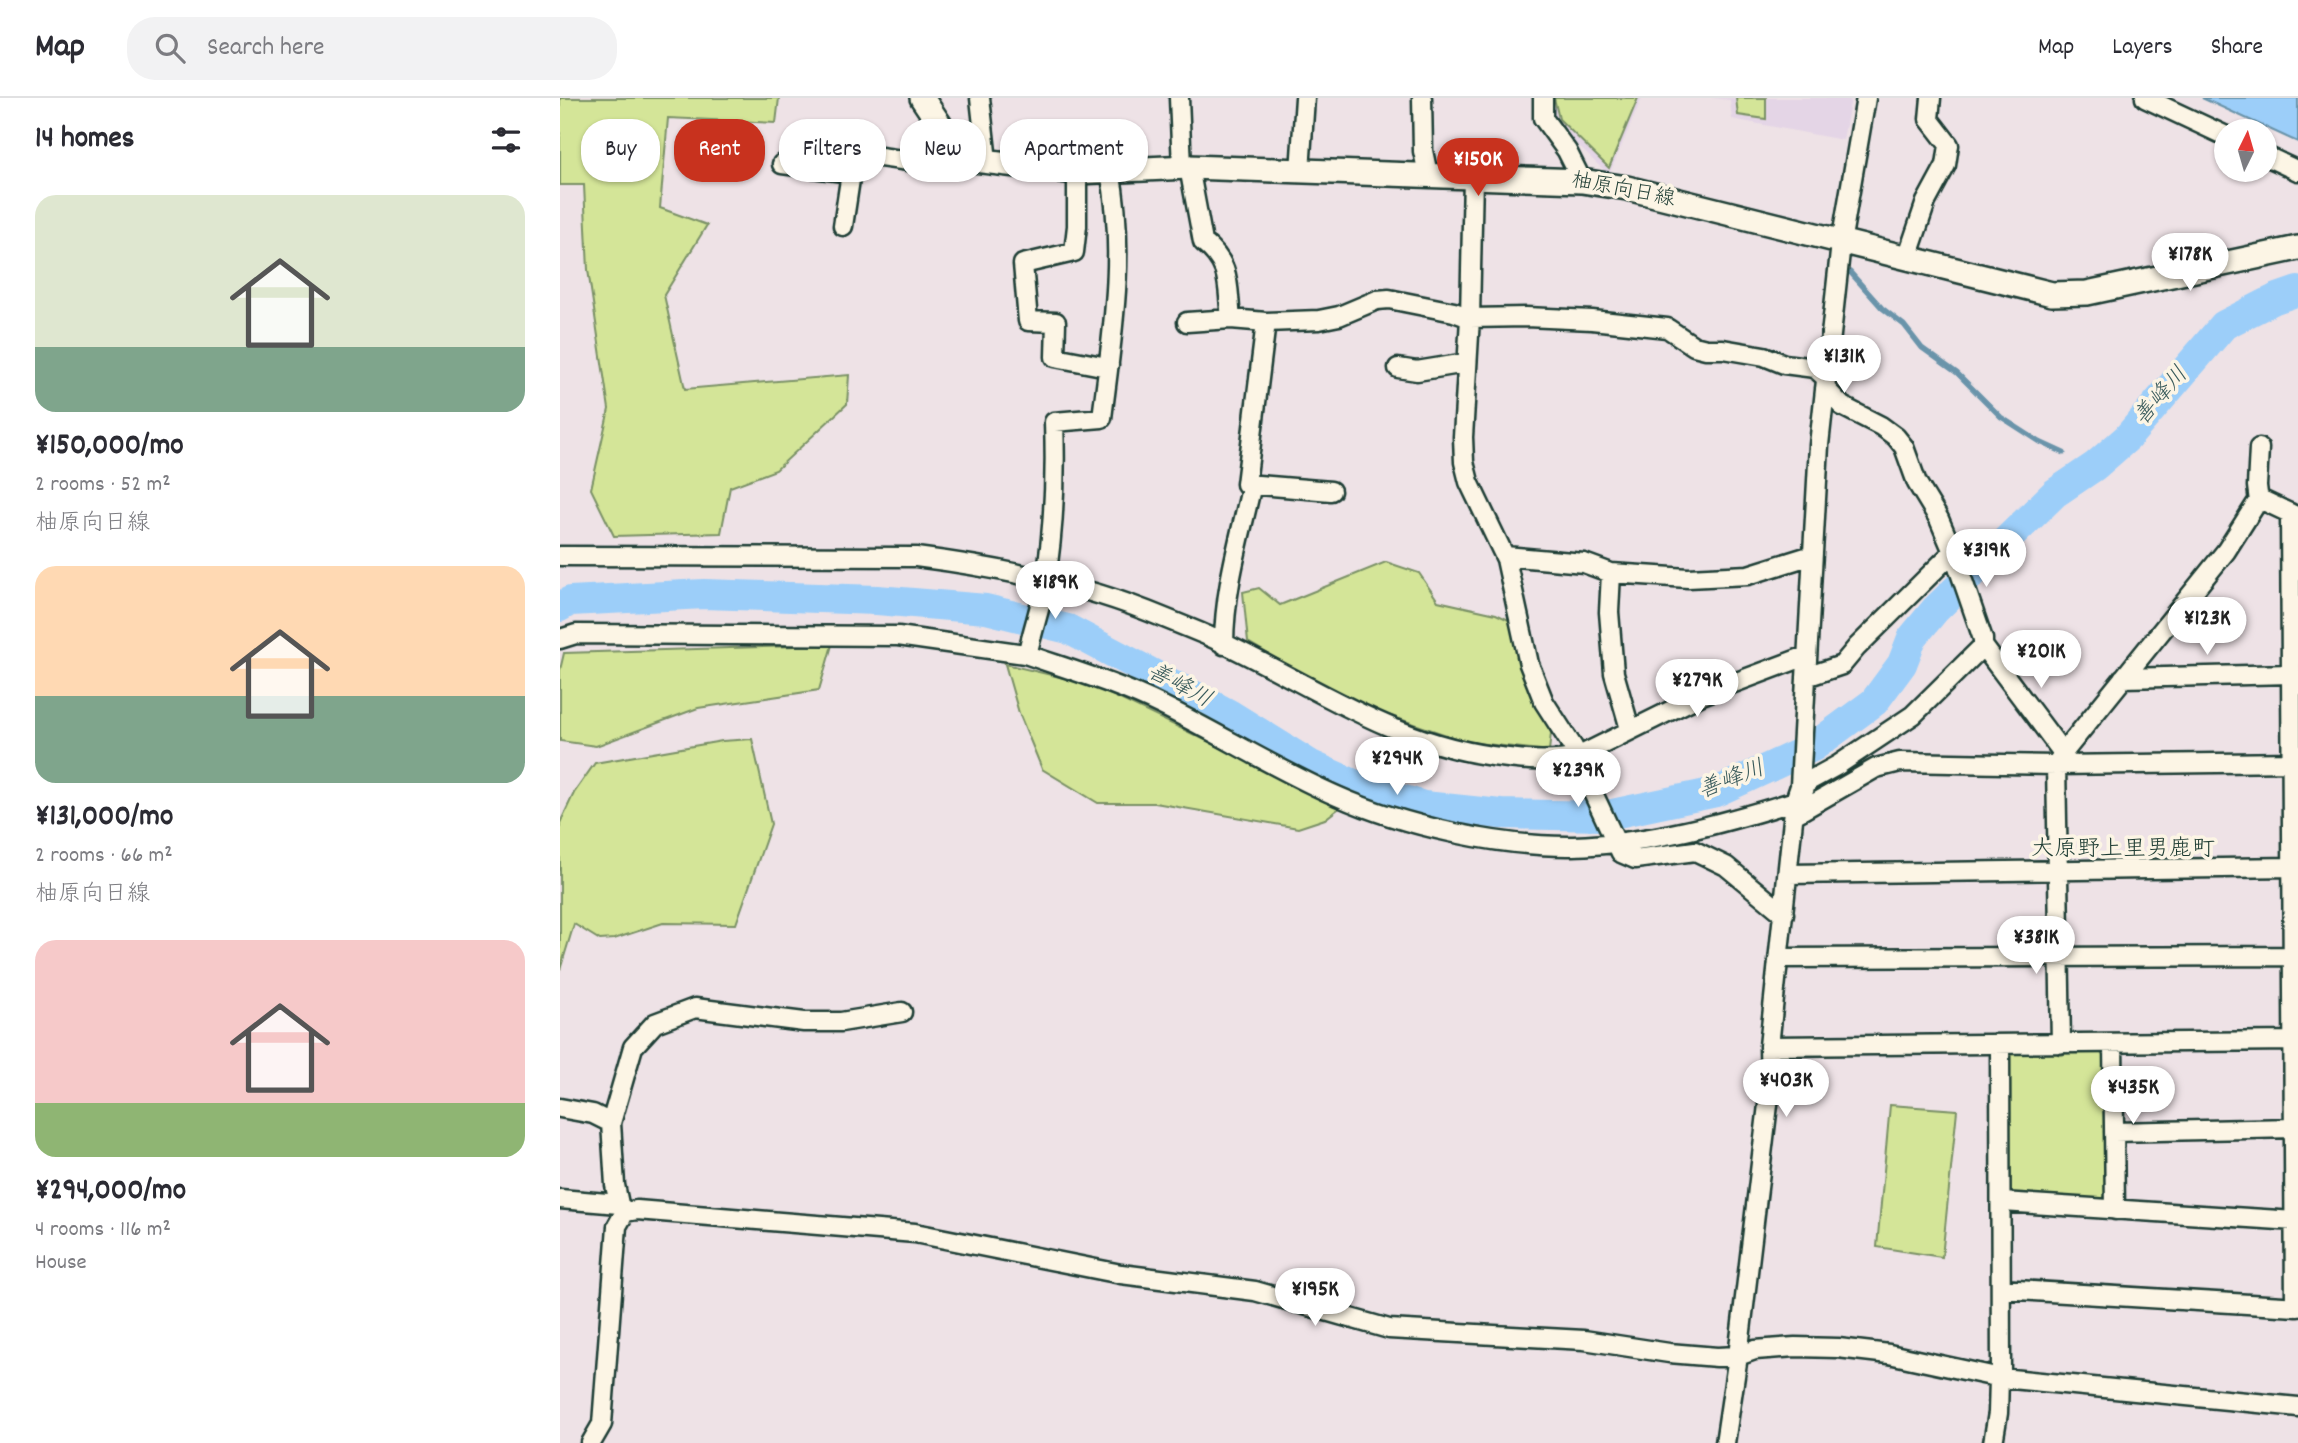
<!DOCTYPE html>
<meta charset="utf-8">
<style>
:root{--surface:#fff;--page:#f2f2f3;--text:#2b2b33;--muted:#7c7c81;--line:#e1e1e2;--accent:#c8321e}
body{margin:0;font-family:Dekko,"Klee One",sans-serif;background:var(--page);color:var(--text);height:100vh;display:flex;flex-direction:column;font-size:26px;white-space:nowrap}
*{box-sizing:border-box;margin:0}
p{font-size:23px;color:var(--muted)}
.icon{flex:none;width:38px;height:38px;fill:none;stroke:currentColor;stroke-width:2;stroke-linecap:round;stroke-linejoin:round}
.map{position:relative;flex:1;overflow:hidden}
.side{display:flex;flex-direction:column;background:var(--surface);width:560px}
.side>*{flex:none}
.guide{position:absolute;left:21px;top:21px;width:665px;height:63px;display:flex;gap:14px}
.needle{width:46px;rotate:5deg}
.fabs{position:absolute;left:1654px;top:21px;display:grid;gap:14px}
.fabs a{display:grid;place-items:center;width:63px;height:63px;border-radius:50%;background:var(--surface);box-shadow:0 2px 5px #0004;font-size:35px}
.price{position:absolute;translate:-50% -60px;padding:0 16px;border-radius:24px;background:#fff;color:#222;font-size:23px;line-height:46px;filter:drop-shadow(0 2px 4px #0008)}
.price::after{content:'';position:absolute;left:50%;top:42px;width:21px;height:16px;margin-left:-10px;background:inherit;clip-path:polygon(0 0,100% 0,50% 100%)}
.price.current{background:var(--accent);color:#fff}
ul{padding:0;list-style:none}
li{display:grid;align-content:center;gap:14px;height:371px;padding:0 35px}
li span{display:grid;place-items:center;height:217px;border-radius:21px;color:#555}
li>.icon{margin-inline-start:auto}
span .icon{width:126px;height:126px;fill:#fffc;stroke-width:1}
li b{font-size:30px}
h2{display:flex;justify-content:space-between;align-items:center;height:84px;padding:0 35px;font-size:30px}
.pill{padding:0 24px;border-radius:28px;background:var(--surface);box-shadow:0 2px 5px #0004;font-size:24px;line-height:63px}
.pill.current{background:var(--accent);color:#fff}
header{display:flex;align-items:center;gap:42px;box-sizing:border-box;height:98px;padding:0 35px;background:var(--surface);border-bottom:2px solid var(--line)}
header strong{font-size:33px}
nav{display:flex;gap:38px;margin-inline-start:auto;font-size:24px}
.search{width:490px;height:63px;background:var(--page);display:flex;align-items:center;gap:18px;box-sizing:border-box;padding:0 24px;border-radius:28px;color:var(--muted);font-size:26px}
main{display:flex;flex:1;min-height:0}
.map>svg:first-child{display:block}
.built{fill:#e4d5e6}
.green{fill:#d4e598;stroke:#7a9166;stroke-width:2}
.water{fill:#9ccef9;stroke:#6a94aa;stroke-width:2}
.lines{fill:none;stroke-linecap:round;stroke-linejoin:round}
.stream{stroke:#6a94aa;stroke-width:5}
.river{stroke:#9ccef9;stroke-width:30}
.minor-casing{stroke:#1f3d34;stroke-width:23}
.major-casing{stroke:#1f3d34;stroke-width:28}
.minor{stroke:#fcf5e5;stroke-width:18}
.major{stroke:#fcf5e5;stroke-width:23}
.labels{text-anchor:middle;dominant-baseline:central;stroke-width:7;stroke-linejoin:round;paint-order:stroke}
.street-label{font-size:21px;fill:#1f3d34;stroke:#fcf5e5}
.water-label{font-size:23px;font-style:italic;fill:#385a5b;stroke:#fcf5e5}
.neighbourhood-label{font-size:23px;fill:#1f3d34;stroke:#fcf5e5}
</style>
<header>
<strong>Map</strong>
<div class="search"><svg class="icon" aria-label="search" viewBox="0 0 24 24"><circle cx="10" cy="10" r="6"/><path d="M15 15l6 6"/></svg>Search here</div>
<nav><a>Map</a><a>Layers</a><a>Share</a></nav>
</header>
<main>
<section class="side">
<h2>14 homes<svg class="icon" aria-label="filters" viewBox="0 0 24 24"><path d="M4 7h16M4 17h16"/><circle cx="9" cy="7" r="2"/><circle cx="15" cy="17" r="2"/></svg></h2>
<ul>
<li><span style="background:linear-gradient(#dfe7d0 70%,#7fa58c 0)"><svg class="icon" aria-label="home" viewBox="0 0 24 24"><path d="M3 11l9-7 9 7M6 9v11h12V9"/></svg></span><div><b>¥150,000/mo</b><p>2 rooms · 52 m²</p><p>柚原向日線</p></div></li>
<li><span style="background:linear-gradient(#ffd9b3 60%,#7fa58c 0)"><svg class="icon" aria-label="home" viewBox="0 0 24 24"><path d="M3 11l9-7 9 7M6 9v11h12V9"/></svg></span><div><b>¥131,000/mo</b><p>2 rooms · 66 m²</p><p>柚原向日線</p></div></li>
<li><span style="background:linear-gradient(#f6c9c9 75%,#8fb573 0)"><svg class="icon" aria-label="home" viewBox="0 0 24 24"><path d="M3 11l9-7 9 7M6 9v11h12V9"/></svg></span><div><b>¥294,000/mo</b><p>4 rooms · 116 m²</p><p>House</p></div></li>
</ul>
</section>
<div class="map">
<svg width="1738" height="1345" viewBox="0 0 1738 1345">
<rect width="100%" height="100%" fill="#eee2e6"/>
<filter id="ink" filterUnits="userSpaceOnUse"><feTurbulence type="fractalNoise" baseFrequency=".0143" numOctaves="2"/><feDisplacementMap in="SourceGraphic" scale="14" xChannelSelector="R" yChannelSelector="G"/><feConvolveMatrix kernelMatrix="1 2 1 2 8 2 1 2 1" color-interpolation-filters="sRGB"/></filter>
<g filter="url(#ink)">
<path class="built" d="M988 0H1082L1049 77 994 25 988 12Z
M1151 0H1291L1283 42 1172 21 1170 2Z"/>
<path class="green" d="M0 0H219L216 25 108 20 100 110 147 127 104 197 125 291 289 277 287 306 216 372 170 389 161 435 54 438 31 391 49 311 28 172 24 87H0Z
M994 0H1078L1049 70 999 21Z
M1176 0H1206V21L1178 17Z
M826 464 859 475 878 503 936 516 951 523 991 635 989 653 907 644 790 604 688 544 683 494 699 490 720 507Z
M272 547 259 592 138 610 36 648 0 643V572L4 555Z
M445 566 529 586 782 708 765 721 738 730 595 705H538L482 671 459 615Z
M192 641 211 726 176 826 103 825 54 841 40 842 14 826 0 872V725L14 695 35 665 162 643Z
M1538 951 1544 959 1546 1096 1542 1102 1450 1097 1447 1091V958L1451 952Z
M1330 1007 1397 1012 1382 1159 1317 1149Z"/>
<path class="water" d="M1642 0H1738V44L1731 41Z"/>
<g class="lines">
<path class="stream" d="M1290 174 1322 210 1344 227 1362 250 1397 275 1441 319 1480 344 1504 355"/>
<path class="river" d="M0 509 10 503 144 496 317 502 426 511 508 531 669 616 751 667 796 687 864 708 941 716 1043 718 1156 694 1253 649 1314 604 1342 566 1352 540 1375 512 1495 395 1535 368 1567 340 1664 227 1715 201 1738 193"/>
<g class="minor-casing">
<path id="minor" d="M420 0 427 63
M619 0 622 69
M862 0 863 53 868 76
M983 0V20L1007 53 1022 83
M1585 0 1666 38
M1704 57 1738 73
M222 66 291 75
M629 69 643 144C672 167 667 187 671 221
M740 73 745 0
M517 74V128L514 154 463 166 468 223 496 224 495 259 542 268 549 267
M913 78 910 220 903 339 904 364 909 384 946 461 969 566 984 604 1013 649 1020 667 1061 755 1075 761 1135 753 1166 768 1224 816
M283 128 291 75 299 56 384 68 403 59
M1347 160 1366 104 1386 67 1389 47 1369 21 1371 0
M627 224 671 221 706 224 759 222 779 218 817 202 829 201 894 214 910 220 966 219 1032 222 1107 230 1134 248 1146 251H1163L1204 258 1224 266 1255 270 1266 280
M706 224 686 386 771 393
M838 270 857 273 906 265
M1265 290 1282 308 1321 328 1336 339 1344 349 1357 385 1379 421 1393 454 1423 541V548L1503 655
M1699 350 1697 388 1699 404
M1730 415 1735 1209
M0 458 356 459C435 469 513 484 587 513 607 521 627 529 646 537 750 584 831 648 948 660 971 663 995 664 1017 659L1142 597 1246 558
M945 458 1024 465 1051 475 1128 480 1188 477 1252 457
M1051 475 1049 514 1054 575 1070 631
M0 541 16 536 338 538 465 556 469 549C474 528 481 507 485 486 494 432 496 378 494 324L542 320C552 239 566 154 550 73
M664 547C664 492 680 440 692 386
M465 556C511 572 559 586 603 608 662 637 717 672 777 698 844 728 940 749 1013 748 1088 746 1164 725 1235 703
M1246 579 1282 567 1297 549 1393 454
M1563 580 1731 576
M1241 701 1247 684 1278 667 1353 617 1423 548
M1234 717 1316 670 1340 664 1496 667 1503 655 1666 453 1696 406 1704 403 1738 419
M1228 776 1733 769
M1219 860 1733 858
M1553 945 1555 1112
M1440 946 1441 1280
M1501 946 1496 667 1738 664
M1209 948 1738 943
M0 1010 33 1016 51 1025
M1554 1034 1734 1030
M0 1101 59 1106
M1442 1104 1735 1123
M65 1114 59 1106 55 1087 51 1025 73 949 95 925 135 910 244 924H281L342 914
M1441 1191 1738 1209
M31 1345 42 1326 57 1128 65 1114 77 1112 355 1135 561 1176 695 1193 829 1231 1024 1242 1109 1255 1157 1259 1178 1258 1195 1252 1235 1249 1278 1250 1329 1256 1441 1280 1738 1309
M1165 1345 1178 1258 1210 990 1209 948 1235 703 1240 688 1259 347 1281 145 1306 0
M1433 1345 1438 1315 1439 1280"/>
</g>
<g class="major-casing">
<path id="major" d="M362 0 398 54 414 62 517 74 629 69 1022 83 1067 90 1492 196 1527 195 1738 150"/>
</g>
<use href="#minor" class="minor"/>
<use href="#major" class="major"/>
</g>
</g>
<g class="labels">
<g class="street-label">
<text transform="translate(1063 93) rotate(11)">柚原向日線</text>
</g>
<g class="water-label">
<text transform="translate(1602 299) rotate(-49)">善峰川</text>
<text transform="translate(619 589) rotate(28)">善峰川</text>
<text transform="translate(1172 683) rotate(-21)">善峰川</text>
</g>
<g class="neighbourhood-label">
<text x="1563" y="752">大原野上里男鹿町</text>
</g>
</g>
</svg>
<div class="fabs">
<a><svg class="needle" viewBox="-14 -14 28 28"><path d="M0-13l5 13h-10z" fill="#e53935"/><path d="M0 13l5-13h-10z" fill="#7c7c81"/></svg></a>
</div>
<b class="price current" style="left:918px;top:100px">¥150K</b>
<b class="price" style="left:1630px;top:195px">¥178K</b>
<b class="price" style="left:1284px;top:297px">¥131K</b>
<b class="price" style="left:1426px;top:491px">¥319K</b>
<b class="price" style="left:495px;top:523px">¥189K</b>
<b class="price" style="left:1647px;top:559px">¥123K</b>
<b class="price" style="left:1481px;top:592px">¥201K</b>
<b class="price" style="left:1137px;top:621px">¥279K</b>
<b class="price" style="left:837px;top:699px">¥294K</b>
<b class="price" style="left:1018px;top:711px">¥239K</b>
<b class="price" style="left:1476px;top:878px">¥381K</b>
<b class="price" style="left:1226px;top:1021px">¥403K</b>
<b class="price" style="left:1573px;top:1028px">¥435K</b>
<b class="price" style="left:755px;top:1230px">¥195K</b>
<div class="guide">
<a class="pill">Buy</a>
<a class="pill current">Rent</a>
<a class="pill">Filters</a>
<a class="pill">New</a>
<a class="pill">Apartment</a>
</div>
</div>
</main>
